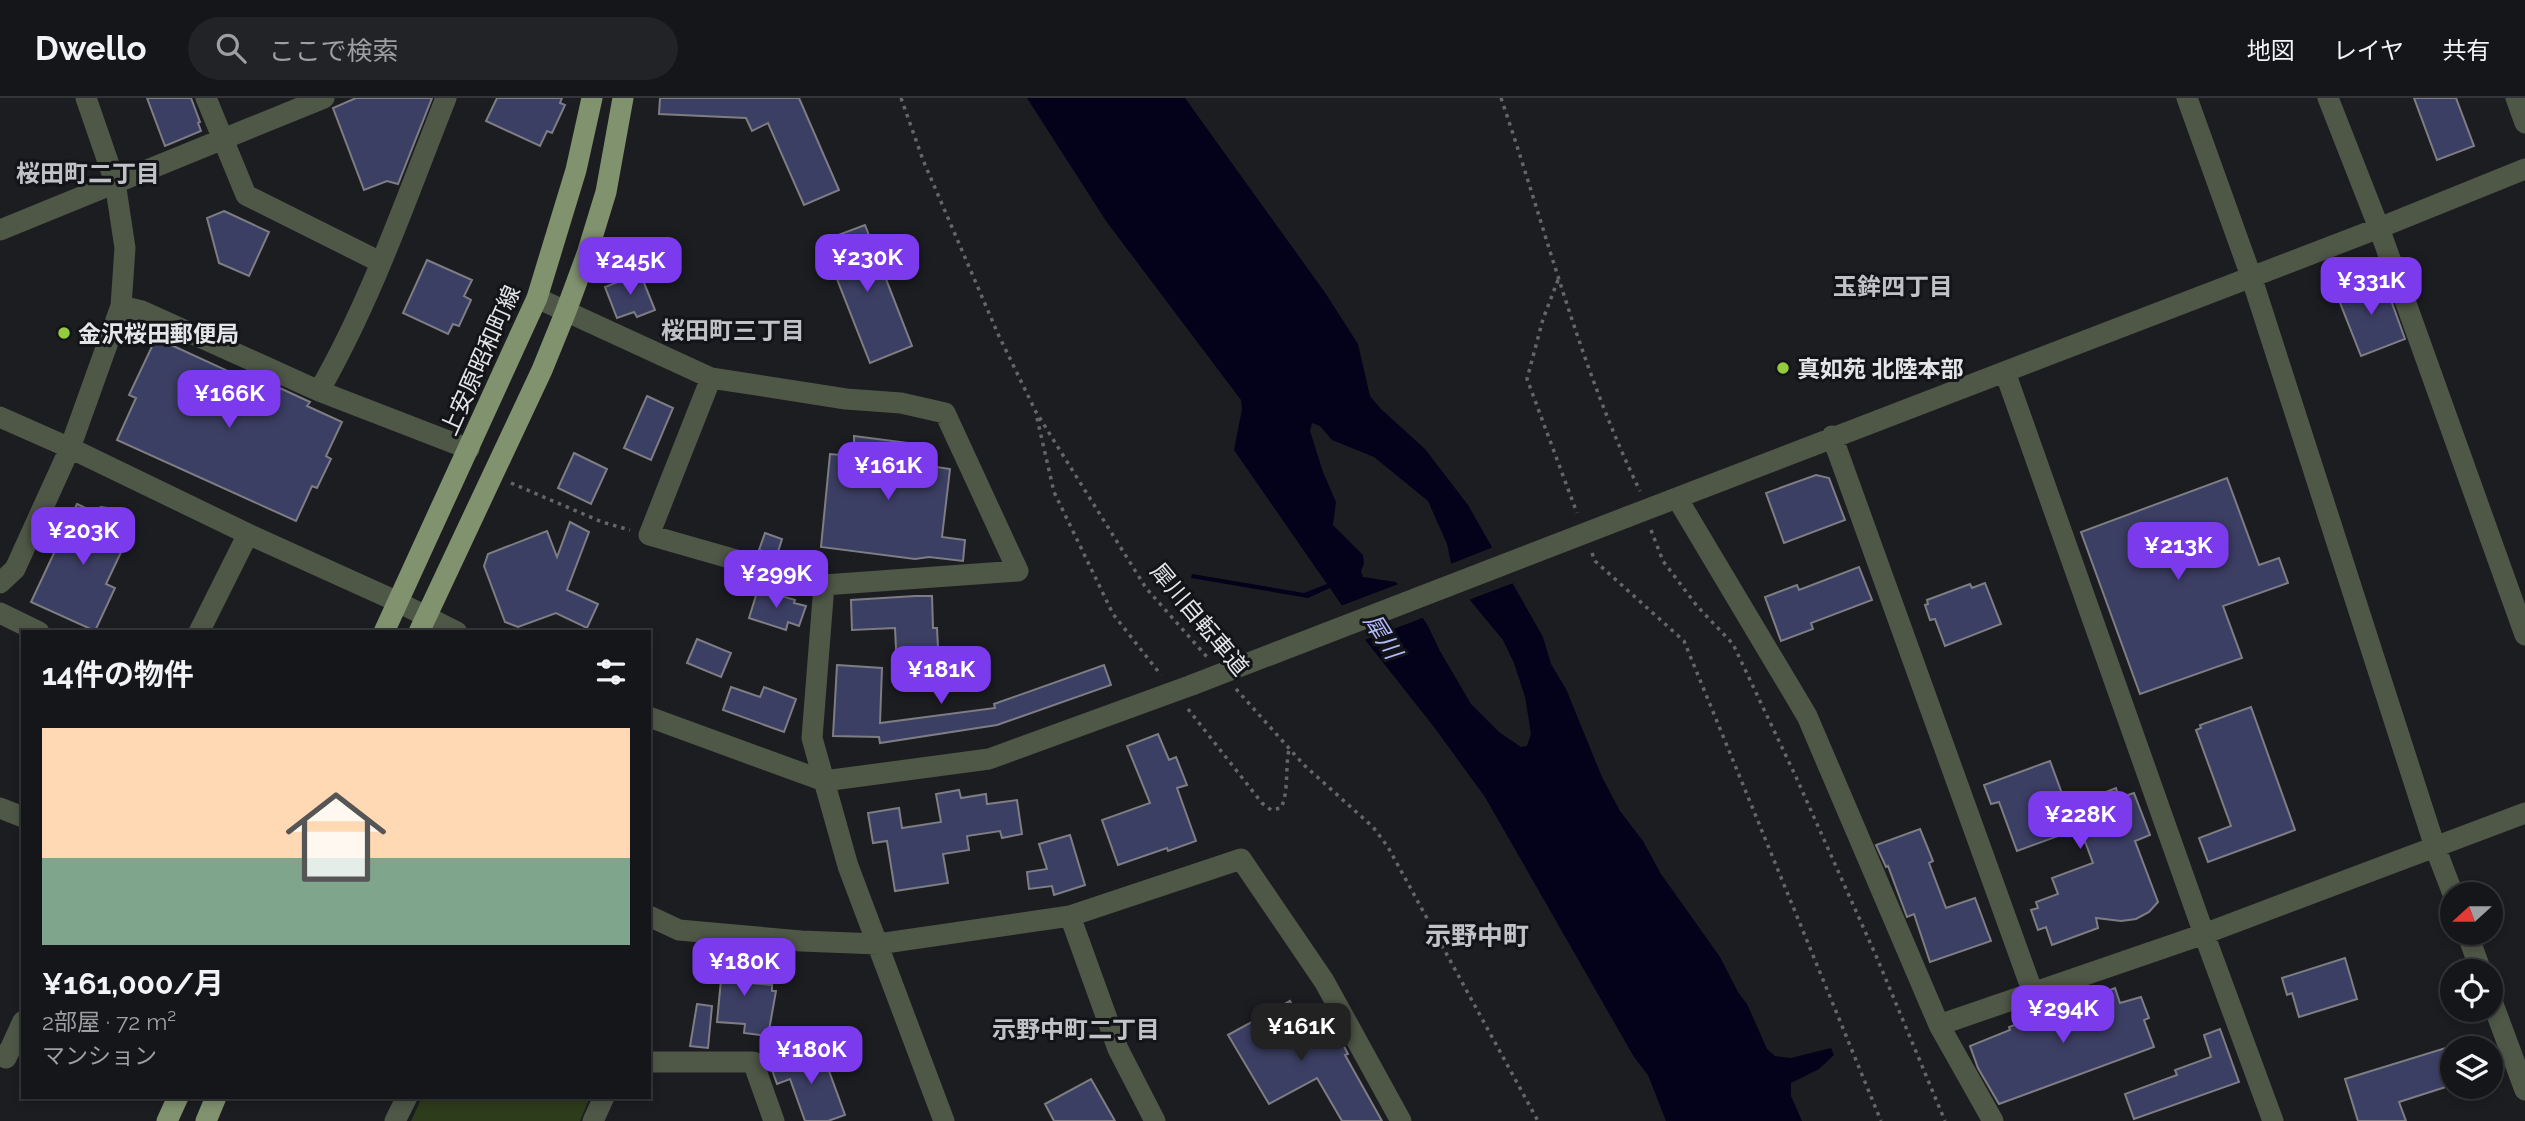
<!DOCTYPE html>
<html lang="ja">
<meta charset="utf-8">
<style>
:root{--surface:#151619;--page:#222326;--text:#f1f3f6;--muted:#9d9fa2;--line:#343538;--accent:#7c3aed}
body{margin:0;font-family:Raleway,"Noto Sans JP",sans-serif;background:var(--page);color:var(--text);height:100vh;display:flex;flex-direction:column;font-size:26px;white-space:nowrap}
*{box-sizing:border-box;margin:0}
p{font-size:23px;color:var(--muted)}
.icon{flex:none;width:38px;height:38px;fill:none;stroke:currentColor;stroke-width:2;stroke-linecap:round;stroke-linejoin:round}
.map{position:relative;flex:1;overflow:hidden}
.details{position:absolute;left:21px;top:532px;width:630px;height:469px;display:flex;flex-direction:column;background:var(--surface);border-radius:0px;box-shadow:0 4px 10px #0003,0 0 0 2px var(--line)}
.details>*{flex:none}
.needle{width:46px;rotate:249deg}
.buttons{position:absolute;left:2440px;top:784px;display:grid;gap:14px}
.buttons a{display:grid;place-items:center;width:63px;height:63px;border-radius:50%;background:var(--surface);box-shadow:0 4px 10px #0003,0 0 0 2px var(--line);font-size:35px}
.price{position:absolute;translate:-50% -60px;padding:0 16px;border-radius:14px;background:var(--accent);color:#fff;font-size:23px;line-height:46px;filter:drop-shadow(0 2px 4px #0008)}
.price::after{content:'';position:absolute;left:50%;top:42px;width:21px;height:16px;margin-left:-10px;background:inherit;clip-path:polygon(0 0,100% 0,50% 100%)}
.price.selected{background:#222;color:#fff}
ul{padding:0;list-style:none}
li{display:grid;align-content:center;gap:14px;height:371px;padding:0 21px}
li+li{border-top:2px solid var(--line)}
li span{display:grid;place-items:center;height:217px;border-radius:0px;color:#555}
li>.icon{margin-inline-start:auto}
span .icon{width:126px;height:126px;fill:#fffc;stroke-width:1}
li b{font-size:30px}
h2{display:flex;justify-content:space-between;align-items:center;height:84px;padding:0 21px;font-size:30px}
header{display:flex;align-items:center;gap:42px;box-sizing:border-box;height:98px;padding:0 35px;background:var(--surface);border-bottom:2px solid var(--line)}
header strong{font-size:33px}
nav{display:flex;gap:38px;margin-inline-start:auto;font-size:24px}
.search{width:490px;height:63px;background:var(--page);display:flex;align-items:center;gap:18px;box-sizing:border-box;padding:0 24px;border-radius:38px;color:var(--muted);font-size:26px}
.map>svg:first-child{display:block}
.green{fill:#2d3c1b}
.water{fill:#04011b;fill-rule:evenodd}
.pier{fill:#1c1d21}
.building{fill:#3c3f64;stroke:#7d7d83;stroke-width:2}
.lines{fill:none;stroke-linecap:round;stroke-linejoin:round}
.path{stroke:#65666a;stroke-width:3.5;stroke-dasharray:3.5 5;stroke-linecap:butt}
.minor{stroke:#4f5747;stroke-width:21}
.major{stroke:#81926f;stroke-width:21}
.minor-bridge{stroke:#4f5747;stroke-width:21}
.poi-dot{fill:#93cc3d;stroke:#131418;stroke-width:2.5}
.labels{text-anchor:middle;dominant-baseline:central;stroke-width:6;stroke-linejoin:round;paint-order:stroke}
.poi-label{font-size:23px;font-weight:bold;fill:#e4e5e7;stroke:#131418;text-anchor:start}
.street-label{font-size:23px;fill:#e4e5e7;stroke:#131418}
.neighbourhood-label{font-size:24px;font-weight:bold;fill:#c1c2c7;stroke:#131418}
.water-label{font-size:24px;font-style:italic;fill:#b3b9fb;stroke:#131418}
.quarter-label{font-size:26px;font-weight:bold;fill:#c1c2c7;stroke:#131418}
</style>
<header>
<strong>Dwello</strong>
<div class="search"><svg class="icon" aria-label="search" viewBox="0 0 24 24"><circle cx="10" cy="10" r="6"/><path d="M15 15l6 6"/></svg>ここで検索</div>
<nav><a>地図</a><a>レイヤ</a><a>共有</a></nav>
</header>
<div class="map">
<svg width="2525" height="1023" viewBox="0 0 2525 1023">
<rect width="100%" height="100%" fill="#1c1d21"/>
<path class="green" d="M422 999H590L580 1023H411Z"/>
<path class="water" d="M1027 0H1185L1326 196 1358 246 1370 298 1381 311 1425 351 1468 407 1543 539 1551 566 1566 591 1602 679 1620 713 1643 743 1661 776 1720 859 1738 894 1747 906 1767 951 1775 958 1791 960 1831 950 1834 957 1819 971 1791 985V998L1802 1023H1666L1648 977 1634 959 1485 699 1434 629 1366 543 1330 490 1308 500 1191 480 1192 476 1304 495 1327 486 1234 352 1242 311 1241 302 1106 123ZM1312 325 1320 328 1332 342 1374 359 1428 403 1447 446 1451 465 1469 501 1503 542 1514 565 1525 599 1529 623 1531 636 1527 648 1521 649 1499 634 1471 606 1440 553 1427 526 1396 484 1363 479 1361 473 1364 466 1363 457 1333 427 1336 404 1323 374 1310 333Z"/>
<path class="pier" d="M1496 448 1516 484 1466 503 1448 467Z
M1401 485 1425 519 1362 543 1338 509Z"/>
<path class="building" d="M147 0H191L200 24 198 25 201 33 165 48Z
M356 0H432L398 86 387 83 364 92 333 10Z
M497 0H562L560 5 565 7 552 35 547 33 540 48 486 23Z
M660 0H799L839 92 804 107 768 25 752 33 746 20 659 16Z
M2414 0H2456L2474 48 2437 62Z
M224 113 269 134 249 178 219 165 207 120Z
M865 127 912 248 870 265 822 143Z
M427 162 472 182 464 198 471 202 459 228 453 226 448 236 403 215Z
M640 175 655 212 637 219 634 214 617 220 605 189Z
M2383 180 2405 241 2361 258 2337 197Z
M156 240 269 292 271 286 310 304 307 308 342 324 326 358 331 361 317 390 312 388 296 423 117 342 136 300 129 297Z
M647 298 673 310 651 362 624 350Z
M854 338 932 348 930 368 950 371 942 439 965 442 963 463 929 459 915 461 821 449 830 356 854 358Z
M574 355 607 371 591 406 558 390Z
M1816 377 1829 380 1845 422 1784 445 1766 395Z
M2227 380 2259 467 2279 460 2288 485 2223 508 2242 560 2140 596 2081 434Z
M77 406 92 413 101 409 107 410 115 423 132 431 106 486 115 490 95 533 31 504Z
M570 424 589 434 567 492 598 506 587 530 556 515 518 529 505 524 484 468 488 456 547 433 557 459Z
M765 435 782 441 777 457 759 452Z
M1859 469 1872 502 1811 525 1813 531 1781 543 1765 499 1797 487 1799 492Z
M1985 485 2001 526 1945 548 1935 521 1930 522 1925 507 1928 506 1927 502 1970 486 1972 490Z
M758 491 795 502 794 505 806 508 799 528 788 524 786 532 749 520Z
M915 498H932L933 530H937L939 569 897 571 895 530 852 532 851 502Z
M697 541 731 555 721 579 687 565Z
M837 567 882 570 880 625 995 610 994 606 1104 567 1111 587 997 627 880 645 879 639 833 638Z
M731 589 760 599 764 589 796 601 784 634 723 612Z
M2251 609 2295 732 2208 764 2199 740 2231 728 2196 632 2201 630 2200 627Z
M1158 636 1169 662 1176 659 1187 687 1177 690 1196 743 1168 753 1167 750 1118 767 1102 722 1150 705 1127 648Z
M2050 663 2067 709 2116 690 2119 700 2134 695 2150 737 2135 743 2158 804 2149 814 2136 821 2121 823 2096 820 2098 830 2052 847 2046 829 2038 832 2031 812 2038 810 2036 804 2058 796 2052 780 2093 765 2080 730 2017 753 1999 704 1991 706 1984 687Z
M959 692 961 700 986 696 987 706 1017 702 1022 736 1002 740 1000 733 967 738 969 752 943 756 948 785 895 793 887 743 873 745 868 715 899 710 902 730 941 724 936 696Z
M1920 731 1933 763 1929 765 1946 810 1975 800 1991 843 1930 864 1914 816 1907 819 1888 768 1886 769 1876 747Z
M1070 737 1085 787 1054 797 1052 788 1029 791 1027 774 1047 771 1039 746Z
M724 850 742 853 739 884 772 887V893H776L768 938 744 935 745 926 717 924Z
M2345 860 2357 901 2299 919 2292 895 2287 897 2282 880Z
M2115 890 2120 905 2141 899 2149 920 2144 922 2154 949 1999 1006 1978 970 1970 948 2010 932 2009 929Z
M1290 903 1311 946 1336 933 1348 956 1345 957 1382 1023H1342L1317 980 1269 1006 1228 937Z
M697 906 712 908 708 950 690 948Z
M2220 931 2239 984 2134 1021 2125 996 2177 977 2175 972 2211 959 2204 937Z
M2452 948V987L2399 1004 2406 1023H2358L2345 981Z
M821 951 845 1017 828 1023H805L790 981 777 986 770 966 798 956 799 959Z
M1091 981 1115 1023H1054L1045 1006Z"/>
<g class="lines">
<path class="path" d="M901 0 923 62 998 236 1036 314 1146 490 1207 559
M1501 0C1546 131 1579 268 1640 393
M1558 182 1543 221 1527 281 1577 415
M1037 320 1054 394 1113 516 1161 577
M511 385 602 424 630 432
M1651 432 1663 463 1697 508 1733 546 1796 679 1877 860 1945 1023
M1592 455 1595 463 1684 543 1881 1023
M1236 591 1304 667 1373 729 1388 749 1538 1023
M1188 611 1262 705 1271 712 1281 710C1289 693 1285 671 1289 651"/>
<path class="minor" d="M206 0 246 97 380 164
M2187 0 2251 178 2435 749 2453 796
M2328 0 2379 130 2525 537
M2516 0 2525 25
M0 132 324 0
M537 200 711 280
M121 208 142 213 319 293 469 351
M2005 274 2204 836 2273 1023
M319 293C372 201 407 98 446 0
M0 319 70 350 248 436 396 503 457 534
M1832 338 2033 895
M1677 400 1807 618 1939 927 1993 1023
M1627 419 2379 130 2525 71
M0 485 15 471 70 350 121 208 125 150 115 84 86 0
M824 487 649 437 711 280 846 301 901 305 945 315 1018 473 824 487 812 640 848 768 944 1023
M0 515 39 534
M199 534 248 436
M649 619 824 683 989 661 1192 587
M0 710 23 719
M649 818 679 832 801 843 878 846 1070 818 1241 761 1324 883 1401 1023
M1070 818 1118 951 1155 1023
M2467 835 2481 873
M2490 898 2525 992
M1939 927 2204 836 2525 715
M0 957 6 960 23 923
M649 964H753L774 1023
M395 1023 407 999
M593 1023 604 999"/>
<path class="major" d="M384 534 537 200 576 72 592 0
M419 534 542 272 566 213 587 156 606 94 623 0
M167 1023 178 999
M206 1023 216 999"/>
<path class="minor-bridge" d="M1192 587 1627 419"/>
</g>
<g class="poi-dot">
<circle cx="64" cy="235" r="7"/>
<circle cx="1783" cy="270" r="7"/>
</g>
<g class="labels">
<g class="poi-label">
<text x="78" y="235">金沢桜田郵便局</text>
<text x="1797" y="270">真如苑 北陸本部</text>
</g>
<g class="street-label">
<text transform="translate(480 262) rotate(-66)">上安原昭和町線</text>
<text transform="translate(1200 521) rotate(50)">犀川自転車道</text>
</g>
<g class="neighbourhood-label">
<text x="88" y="75">桜田町二丁目</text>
<text x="1893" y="188">玉鉾四丁目</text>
<text x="733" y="232">桜田町三丁目</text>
<text x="1076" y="931">示野中町二丁目</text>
</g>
<g class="water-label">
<text transform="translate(1383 538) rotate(58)">犀川</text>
</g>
<g class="quarter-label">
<text x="1477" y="838">示野中町</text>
</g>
</g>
</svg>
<div class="buttons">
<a><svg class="needle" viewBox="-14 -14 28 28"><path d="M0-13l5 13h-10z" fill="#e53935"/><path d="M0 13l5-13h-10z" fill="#9d9fa2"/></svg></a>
<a><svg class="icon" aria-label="locate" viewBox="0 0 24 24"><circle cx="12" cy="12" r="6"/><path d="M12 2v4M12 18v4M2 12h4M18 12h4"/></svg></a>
<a><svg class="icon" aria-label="layers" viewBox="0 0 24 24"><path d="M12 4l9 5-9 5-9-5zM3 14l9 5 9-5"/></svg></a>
</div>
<b class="price" style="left:867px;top:196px">¥230K</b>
<b class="price" style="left:630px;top:199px">¥245K</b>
<b class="price" style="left:2371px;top:219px">¥331K</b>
<b class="price" style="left:229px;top:332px">¥166K</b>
<b class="price" style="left:888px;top:404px">¥161K</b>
<b class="price" style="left:83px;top:469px">¥203K</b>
<b class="price" style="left:2178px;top:484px">¥213K</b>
<b class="price" style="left:776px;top:512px">¥299K</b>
<b class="price" style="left:941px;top:608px">¥181K</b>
<b class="price" style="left:2080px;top:753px">¥228K</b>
<b class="price" style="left:744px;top:900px">¥180K</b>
<b class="price" style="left:2063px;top:947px">¥294K</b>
<b class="price selected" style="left:1301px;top:965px">¥161K</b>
<b class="price" style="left:811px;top:988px">¥180K</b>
<section class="details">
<h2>14件の物件<svg class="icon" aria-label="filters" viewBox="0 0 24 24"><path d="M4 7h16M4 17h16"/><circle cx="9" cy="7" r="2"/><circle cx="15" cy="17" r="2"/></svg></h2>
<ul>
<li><span style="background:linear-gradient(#ffd9b3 60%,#7fa58c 0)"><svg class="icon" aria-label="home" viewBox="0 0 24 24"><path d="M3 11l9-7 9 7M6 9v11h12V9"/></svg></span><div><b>¥161,000/月</b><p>2部屋 · 72 m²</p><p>マンション</p></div></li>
</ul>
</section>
</div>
